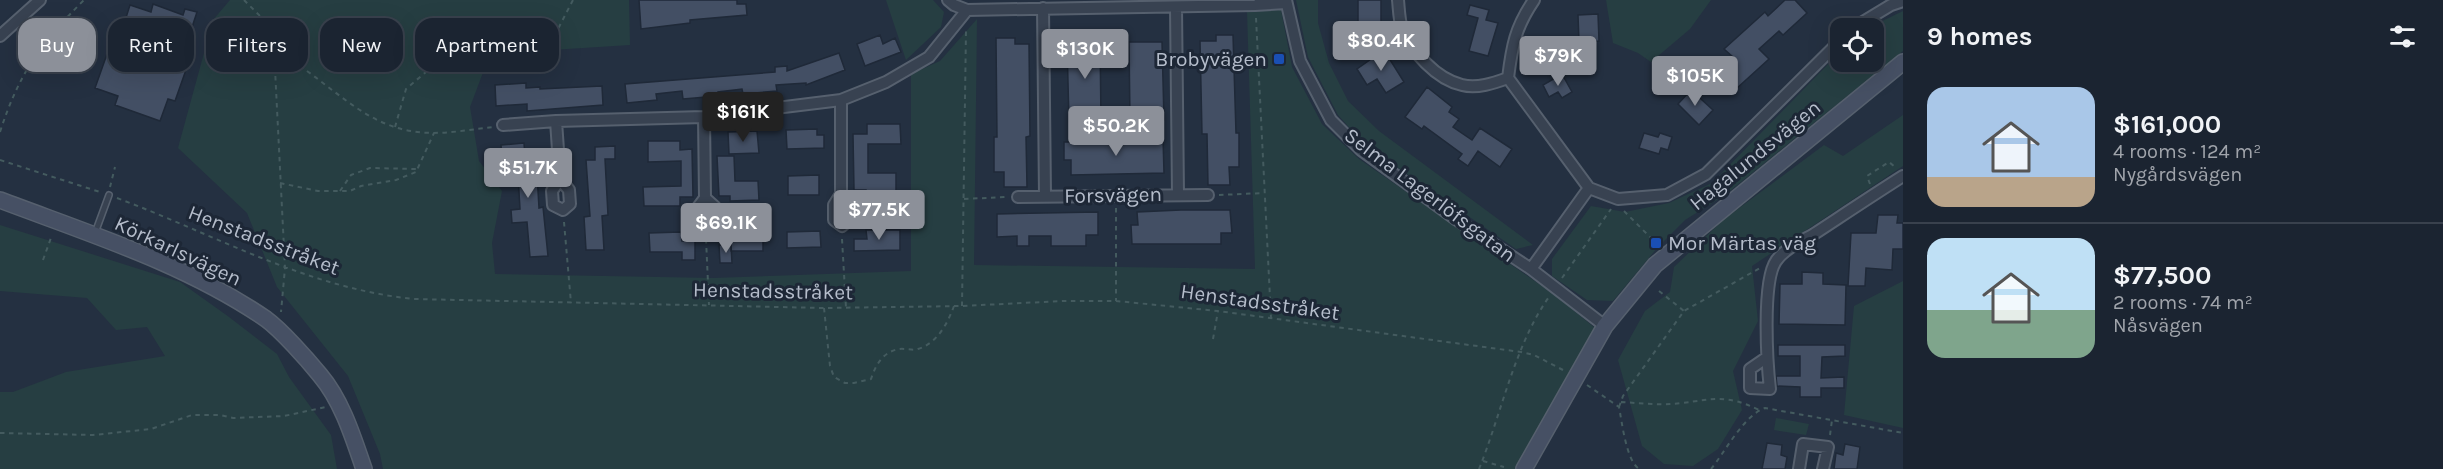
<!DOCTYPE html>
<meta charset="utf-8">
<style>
:root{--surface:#1b2431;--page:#242c39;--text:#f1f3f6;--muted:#a0a4ab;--line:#39414d;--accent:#8c9099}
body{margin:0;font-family:Karla,sans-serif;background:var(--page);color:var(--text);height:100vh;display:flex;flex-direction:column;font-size:22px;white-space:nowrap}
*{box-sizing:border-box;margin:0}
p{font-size:20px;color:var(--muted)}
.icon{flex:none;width:33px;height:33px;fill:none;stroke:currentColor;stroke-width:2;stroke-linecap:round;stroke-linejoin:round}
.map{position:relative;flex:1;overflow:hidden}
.panel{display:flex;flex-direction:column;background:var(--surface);width:540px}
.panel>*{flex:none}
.top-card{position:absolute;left:18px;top:18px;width:570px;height:54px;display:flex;gap:12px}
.buttons{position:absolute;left:1830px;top:18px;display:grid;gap:12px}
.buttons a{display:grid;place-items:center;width:54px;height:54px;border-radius:12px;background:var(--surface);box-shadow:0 6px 24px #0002,0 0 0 2px var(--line);font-size:30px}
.price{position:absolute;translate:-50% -51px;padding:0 14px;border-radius:6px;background:var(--accent);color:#fff;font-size:20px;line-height:39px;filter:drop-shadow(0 2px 3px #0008)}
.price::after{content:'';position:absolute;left:50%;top:36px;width:18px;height:14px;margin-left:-9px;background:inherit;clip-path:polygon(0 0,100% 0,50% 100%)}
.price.active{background:#222;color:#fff}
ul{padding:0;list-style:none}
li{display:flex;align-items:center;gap:18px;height:150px;padding:0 24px}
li+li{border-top:2px solid var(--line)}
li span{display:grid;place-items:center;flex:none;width:168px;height:120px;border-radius:18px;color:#555}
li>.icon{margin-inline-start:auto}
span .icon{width:72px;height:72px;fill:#fffc;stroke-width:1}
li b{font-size:26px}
h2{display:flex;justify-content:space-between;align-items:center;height:72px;padding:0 24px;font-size:26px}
.pill{padding:0 21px;border-radius:18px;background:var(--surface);box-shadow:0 6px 24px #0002,0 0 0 2px var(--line);font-size:21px;line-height:54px}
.pill.active{background:var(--accent);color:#fff}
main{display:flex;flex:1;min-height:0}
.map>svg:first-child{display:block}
.green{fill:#263e42}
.building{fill:#434f64;stroke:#1f2938;stroke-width:1.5}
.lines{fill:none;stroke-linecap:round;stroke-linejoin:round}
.lane-casing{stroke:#56606e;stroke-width:8}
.street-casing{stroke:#56606e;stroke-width:14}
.secondary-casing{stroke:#56606e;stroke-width:18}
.path{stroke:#445b5f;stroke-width:2;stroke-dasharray:4.5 4.5;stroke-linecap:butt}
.lane{stroke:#384251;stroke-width:5}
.street{stroke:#384251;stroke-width:10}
.secondary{stroke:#465064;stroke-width:15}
.transit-dot{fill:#1a4fb4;stroke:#1d2736;stroke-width:2}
.labels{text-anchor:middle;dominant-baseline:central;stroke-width:6;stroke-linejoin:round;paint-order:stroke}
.poi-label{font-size:21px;fill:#b5bdcb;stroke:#1d2736;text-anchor:end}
.street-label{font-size:21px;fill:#b5bdcb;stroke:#1d2736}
</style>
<main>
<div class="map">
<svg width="1903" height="469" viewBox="0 0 1903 469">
<rect width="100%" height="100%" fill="#243041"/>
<path class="green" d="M230 0H629L630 45 490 54 470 107 479 161 502 191 492 243 495 274 713 278 911 271V74L940 61 977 19 974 265 1255 269 1247 11 1281 10 1292 67 1322 124 1359 159 1555 295 1595 328 1516 469H383L380 454 348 376 277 287 247 213 178 148 213 20Z
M886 0H933L944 12 941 27 906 60Z
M1296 0H1318V23L1329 63 1348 101 1379 131 1533 245 1516 249 1365 145 1338 115 1308 57Z
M1606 0H1711L1690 29 1651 62 1638 53 1613 43Z
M1903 11V51L1725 195 1685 220 1658 247 1613 301 1587 300 1552 276V259L1591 206 1625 212 1669 203 1712 183 1840 52V62H1874V28H1868Z
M1903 115V166L1752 266 1758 321 1733 371 1742 410 1718 449 1693 466 1664 464 1642 446 1618 360 1645 311 1670 292 1674 267 1723 220 1824 145 1843 156Z
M0 225 180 282 229 317 277 354 289 377 331 435 337 469H0V392H13L66 372 165 356 147 327 116 330 87 298 0 291Z
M1903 281V428L1844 415 1854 306Z
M1776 418 1809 424 1806 435 1774 430Z"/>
<path class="building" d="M639 0H737V4H746L747 15 690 20V23L641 29Z
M1358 0H1381V31H1358Z
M1785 0H1795L1807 13 1783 35 1779 31 1759 49 1769 59 1736 89 1719 70 1733 57 1724 49 1765 12 1768 16Z
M153 4 183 15 185 9 197 12 180 64 187 67 175 101 168 99 160 121 115 105 118 96 95 88 118 23 124 24 130 5 151 12Z
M1470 5 1489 10 1486 20 1498 23 1488 56 1469 51 1478 18 1467 15Z
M1598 14 1599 41 1579 42 1578 15Z
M880 35 883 44 895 38 901 52 865 66 857 44Z
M1216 35H1233L1236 133H1239V167H1229L1230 185H1208L1207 134H1202L1200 41H1216Z
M1082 37H1100L1101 121 1069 122 1067 43H1082Z
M996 38H1015V44H1029L1030 136 1026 137 1027 187H1004V172H994V137H997Z
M1129 42H1162L1164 120H1130Z
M1384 50 1404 82 1386 93 1377 79 1367 85 1357 69Z
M839 53 845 70 806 85V83L776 85 777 91 743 94 742 89 718 92V96L683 99 682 91 656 94 657 100 627 103 625 84 775 72V67L787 66V71Z
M1562 74 1572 92 1562 98 1558 92 1549 97 1543 85Z
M526 83V88L540 87V89L602 86 603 105 527 111V104L496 106 495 85Z
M1427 87 1452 107 1449 112 1459 119 1453 127 1472 140 1480 128 1512 149 1500 167 1478 151 1468 166 1458 159 1462 154 1424 126 1422 129 1405 117Z
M1691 90 1713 110 1699 125 1678 104Z
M867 124H900L901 144H868V173H896V194H866V190H854L853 134H867Z
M817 129V135H824V148L787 149 786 130Z
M757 131 759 153 729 154 728 132Z
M1644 133 1658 137 1660 133 1672 137 1668 150 1661 148 1659 154 1639 148Z
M1163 138 1164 173 1071 175V160H1064V142H1100Z
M648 141H680V150L692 149 693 197H680V206H644L643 187 681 186V161L648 162Z
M524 143 525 157 536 156 539 208 543 207 548 256 530 257 527 222 512 223 511 210 520 209 517 158 502 159 501 145Z
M615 146V159H605L608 215 602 216 604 250H586L584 217 590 216 586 160H595V147Z
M717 156H734L735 181H758L759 200 730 201V196H719Z
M819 175V195H788V176Z
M1181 210H1230L1232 233H1221V244H1132L1131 225H1138L1137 212Z
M1098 212V235H1086V246H1051V236H1029V246H1017V236L997 237V214Z
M1878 215H1898L1897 223H1903V249H1893L1892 270 1866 268 1865 286H1848L1851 233H1876Z
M866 230H900V250L854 251V239H867Z
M731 231H763V251H731Z
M820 231 821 247 787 248V232Z
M681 232 682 241 695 240V260H682V252H650L649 233Z
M719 245H731L732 263H720Z
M1802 272 1823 273V284L1846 285 1845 325 1779 324 1780 284H1802Z
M1778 345H1845V356L1822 357 1821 378 1844 377V388H1821V397H1800V387L1777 386 1776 376H1800V356H1778Z
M1767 443 1782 445 1781 455 1787 457 1785 469H1762Z
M1845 444 1860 447 1857 469H1834L1836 453 1843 455Z"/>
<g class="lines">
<g class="lane-casing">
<path id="lane" d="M95 233 109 195"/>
</g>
<g class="street-casing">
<path id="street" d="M948 0 954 5 967 10 1255 5 1286 3
M1286 0 1300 61 1331 120 1361 150 1457 220 1531 269 1605 326
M1398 0C1399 9 1399 20 1402 28 1412 52 1436 79 1462 85 1477 89 1494 83 1508 78
M1534 0C1515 28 1512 46 1508 78L1589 188 1618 199 1667 195 1706 174 1840 41
M1176 7 1178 195
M1043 8 1045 196
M1853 28 1891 5 1903 1
M0 36 40 0
M841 100V194L852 202 851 218 842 226 834 220V205L841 194
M704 117 705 198 696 210V219L706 227 715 219V207L705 198
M556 121 560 179 552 191 553 205 563 210 570 204 569 190 560 179
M503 125 556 121 704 117 841 100 886 82 929 57 967 10
M1018 197 1208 195
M1531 269 1589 188
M1766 358 1750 369V388L1770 389C1767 363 1762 281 1776 261 1784 249 1802 241 1814 234 1843 215 1873 195 1903 176
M1799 469 1803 444 1828 447 1823 469"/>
</g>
<g class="secondary-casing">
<path id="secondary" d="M0 200C90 234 186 264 266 319 281 330 307 359 320 375 342 401 353 437 364 469
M1524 469 1605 326 1655 265 1903 62"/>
</g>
<path class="path" d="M244 0 267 23 274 49C289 59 305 69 319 80 347 101 374 125 411 131 438 136 466 130 493 127
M1256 18 1271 318
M274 49 285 268 281 312
M395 127 406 89 433 66 534 41 558 29 573 0
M0 132C19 73 41 43 84 0
M0 160 100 192
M280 183 318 191H350L361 186 396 180 416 172 434 133
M1870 184 1867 176 1889 162 1895 167
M110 187 115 167
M340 191 351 175 370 168 417 169
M1219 195 1264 193
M117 198C216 235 306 288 414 299L824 308 962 306 1063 301H1116L1218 311 1521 352 1534 355 1563 370
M964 199 1006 197
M1116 208V301
M1624 211 1656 243
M564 222 571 303
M706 239 709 305
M842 239 846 308
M43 260 52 235
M1562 278 1611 209
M1659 291 1684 311
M962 306 966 30
M824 308 830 366 834 377 845 383H854L871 379C876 364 883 352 899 349 905 348 913 351 918 349 938 343 948 322 954 306
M1213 339 1218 311
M1587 385 1619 407C1622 422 1626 460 1639 469
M1621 402C1641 403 1661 406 1682 403 1715 399 1726 394 1759 410
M1619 407 1623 396 1684 311 1760 268
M0 433 93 435 151 429 192 415H220L233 418 284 416 326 407
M1830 435 1832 420
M1483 461 1504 467
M1479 469C1501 415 1515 344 1549 297
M1711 469C1725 452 1744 415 1765 408L1903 433"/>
<use href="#lane" class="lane"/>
<use href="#street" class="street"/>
<use href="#secondary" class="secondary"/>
</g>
<g class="transit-dot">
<rect x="1273" y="53" width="12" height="12" rx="3"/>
<rect x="1650" y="237" width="12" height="12" rx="3"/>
</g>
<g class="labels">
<g class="poi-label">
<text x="1267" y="59">Brobyvägen</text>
<text x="1668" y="243" text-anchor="start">Mor Märtas väg</text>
</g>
<g class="street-label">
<text transform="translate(1755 155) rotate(-39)">Hagalundsvägen</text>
<text transform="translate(1113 195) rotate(-1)">Forsvägen</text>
<text transform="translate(1430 195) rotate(37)">Selma Lagerlöfsgatan</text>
<text transform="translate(264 240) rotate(21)">Henstadsstråket</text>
<text transform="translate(178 251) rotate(25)">Körkarlsvägen</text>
<text transform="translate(773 291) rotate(1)">Henstadsstråket</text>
<text transform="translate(1260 302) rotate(8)">Henstadsstråket</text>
</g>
</g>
</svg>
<div class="buttons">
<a><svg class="icon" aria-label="locate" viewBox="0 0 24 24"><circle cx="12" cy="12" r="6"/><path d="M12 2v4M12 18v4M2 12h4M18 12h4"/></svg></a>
</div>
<b class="price" style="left:1381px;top:72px">$80.4K</b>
<b class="price" style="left:1085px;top:80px">$130K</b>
<b class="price" style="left:1558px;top:87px">$79K</b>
<b class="price" style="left:1695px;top:107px">$105K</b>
<b class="price active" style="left:743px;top:143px">$161K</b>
<b class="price" style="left:1116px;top:157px">$50.2K</b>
<b class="price" style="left:528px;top:199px">$51.7K</b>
<b class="price" style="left:879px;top:241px">$77.5K</b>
<b class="price" style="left:726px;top:254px">$69.1K</b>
<div class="top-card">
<a class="pill active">Buy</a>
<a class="pill">Rent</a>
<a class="pill">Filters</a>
<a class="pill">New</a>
<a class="pill">Apartment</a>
</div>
</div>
<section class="panel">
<h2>9 homes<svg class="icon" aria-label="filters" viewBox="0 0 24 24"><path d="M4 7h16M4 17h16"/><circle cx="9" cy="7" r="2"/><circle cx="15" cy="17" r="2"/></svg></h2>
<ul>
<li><span style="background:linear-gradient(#a9c7e8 75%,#b9a48a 0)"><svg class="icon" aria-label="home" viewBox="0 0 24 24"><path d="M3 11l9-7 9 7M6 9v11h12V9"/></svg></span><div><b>$161,000</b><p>4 rooms · 124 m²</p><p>Nygårdsvägen</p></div></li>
<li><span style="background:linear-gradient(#bfe0f5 60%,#7fa58c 0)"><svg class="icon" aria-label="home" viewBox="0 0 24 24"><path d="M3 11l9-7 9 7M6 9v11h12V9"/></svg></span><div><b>$77,500</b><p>2 rooms · 74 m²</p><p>Nåsvägen</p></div></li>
</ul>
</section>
</main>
